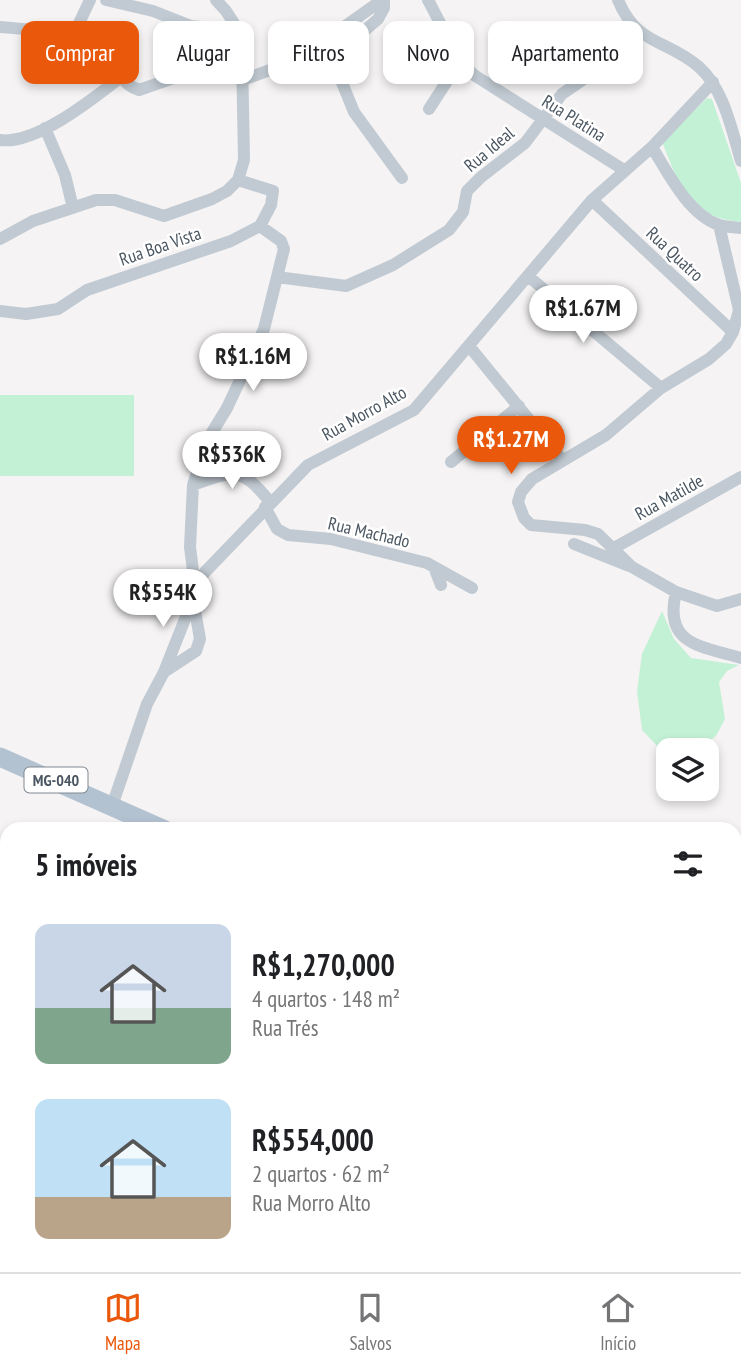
<!DOCTYPE html>
<html lang="pt">
<meta charset="utf-8">
<style>
:root{--surface:#fff;--page:#f2f2f2;--text:#202124;--muted:#757577;--line:#e0e0e0;--accent:#ea580c}
body{margin:0;font-family:"PT Sans Narrow",sans-serif;background:var(--page);color:var(--text);height:100vh;display:flex;flex-direction:column;font-size:26px;white-space:nowrap}
*{box-sizing:border-box;margin:0}
p{font-size:23px;color:var(--muted)}
.icon{flex:none;width:38px;height:38px;fill:none;stroke:currentColor;stroke-width:2;stroke-linecap:round;stroke-linejoin:round}
.map{position:relative;flex:1;overflow:hidden}
.side{position:absolute;left:0px;top:822px;width:742px;height:450px;display:flex;flex-direction:column;background:var(--surface);border-radius:21px 21px 0 0;box-shadow:0 4px 10px #0003}
.side>*{flex:none}
.hud{position:absolute;left:21px;top:21px;width:700px;height:63px;display:flex;gap:14px}
.controls{position:absolute;left:656px;top:738px;display:grid;gap:14px}
.controls a{display:grid;place-items:center;width:63px;height:63px;border-radius:14px;background:var(--surface);box-shadow:0 4px 10px #0003;font-size:35px}
.price{position:absolute;translate:-50% -60px;padding:0 16px;border-radius:24px;background:#fff;color:#222;font-size:23px;line-height:46px;filter:drop-shadow(0 2px 4px #0008)}
.price::after{content:'';position:absolute;left:50%;top:42px;width:21px;height:16px;margin-left:-10px;background:inherit;clip-path:polygon(0 0,100% 0,50% 100%)}
.price.active{background:var(--accent);color:#fff}
ul{padding:0;list-style:none}
li{display:flex;align-items:center;gap:21px;height:175px;padding:0 35px}
li span{display:grid;place-items:center;flex:none;width:196px;height:140px;border-radius:14px;color:#555}
li>.icon{margin-inline-start:auto}
span .icon{width:84px;height:84px;fill:#fffc;stroke-width:1}
li b{font-size:30px}
h2{display:flex;justify-content:space-between;align-items:center;height:84px;padding:0 35px;font-size:30px}
.tag{padding:0 24px;border-radius:14px;background:var(--surface);box-shadow:0 4px 10px #0003;font-size:24px;line-height:63px}
.tag.active{background:var(--accent);color:#fff}
.menu{display:flex;justify-content:space-around;align-items:center;height:98px;border-top:2px solid var(--line);background:var(--surface);font-size:19px;color:var(--muted)}
.menu a{display:grid;justify-items:center;gap:4px}
.menu .active{color:var(--accent)}
.map>svg:first-child{display:block}
.green{fill:#c3f1d5}
.lines{fill:none;stroke-linecap:round;stroke-linejoin:round}
.minor{stroke:#c1cad2;stroke-width:12}
.primary{stroke:#b3c2d1;stroke-width:19}
.labels{text-anchor:middle;dominant-baseline:central;stroke-width:5;stroke-linejoin:round;paint-order:stroke}
.shield{fill:#fff;stroke:#808990;stroke-width:2}
.shield-label{font-size:16px;font-weight:bold;fill:#4a5661}
.street-label{font-size:18px;fill:#4a5661;stroke:#fff}
</style>
<div class="map">
<svg width="741" height="1272" viewBox="0 0 741 1272">
<rect width="100%" height="100%" fill="#f5f3f3"/>
<path class="green" d="M707 98 712 99 741 183V222C687 217 680 186 662 142Z
M0 395H134V476H0Z
M662 611 674 639 691 658 739 665 727 671 719 682 725 719 716 736 696 751H668V757L642 730 637 691 642 654Z"/>
<g class="lines">
<path class="minor" d="M106 0 153 11 191 26 239 31
M428 0 460 61 474 75 624 170
M618 0C637 46 667 39 699 67 724 89 732 131 741 161
M191 26 202 69
M0 27C38 30 74 31 105 56 119 67 118 83 139 90L242 54
M73 36 90 0
M325 41 354 112 402 178
M320 44 382 0
M243 80 356 38 378 19 384 8V0
M429 109 460 61
M45 128 65 175 73 208
M0 140C36 145 94 98 121 77
M652 147C668 173 688 214 719 225 725 227 734 227 741 228
M592 200 733 332
M719 225 739 310 733 332 726 344 709 359 661 388 606 435 532 479 521 492 518 502 524 518 531 525 585 530 598 534 632 567 676 592 717 606 741 599
M0 239 33 221 96 200H115L164 216 212 199 227 191 238 180 244 160 242 54 239 31 226 11 216 0
M528 276 661 388
M277 277 346 286 393 265 449 230 463 212 467 191 481 177 525 143 562 94 594 72 640 34
M0 311 26 314 58 309 87 290 231 241 260 226 271 205 273 191 238 180
M469 346 562 460
M451 462 519 406
M193 485C233 470 242 467 270 502
M265 507 277 529 288 535 331 539 427 563 472 588
M574 544 629 566
M614 548 741 477
M434 567 441 585
M195 586 190 547 193 485 208 439 227 408 264 329 284 249 281 241 260 226
M676 592C663 645 701 646 741 658
M164 672 193 599
M112 806 147 704 164 672 196 651 200 639 193 599 195 586 205 572 308 465 414 410 592 200 652 147 713 82
M735 867 741 862
M735 988 741 987
M735 1137 741 1131"/>
<path class="primary" d="M0 757 165 830
M735 1149 741 1153"/>
</g>
<g class="labels">
<rect class="shield" x="24.5" y="767.5" width="63" height="25" rx="5"/>
<g class="shield-label">
<text x="56" y="780">MG-040</text>
</g>
<g class="street-label">
<text transform="translate(574 118) rotate(32)">Rua Platina</text>
<text transform="translate(489 149) rotate(-40)">Rua Ideal</text>
<text transform="translate(160 246) rotate(-19)">Rua Boa Vista</text>
<text transform="translate(675 254) rotate(43)">Rua Quatro</text>
<text transform="translate(364 413) rotate(-29)">Rua Morro Alto</text>
<text transform="translate(669 497) rotate(-29)">Rua Matilde</text>
<text transform="translate(369 532) rotate(13)">Rua Machado</text>
</g>
</g>
</svg>
<div class="controls">
<a><svg class="icon" aria-label="layers" viewBox="0 0 24 24"><path d="M12 4l9 5-9 5-9-5zM3 14l9 5 9-5"/></svg></a>
</div>
<b class="price" style="left:583px;top:345px">R$1.67M</b>
<b class="price" style="left:253px;top:393px">R$1.16M</b>
<b class="price active" style="left:511px;top:476px">R$1.27M</b>
<b class="price" style="left:232px;top:491px">R$536K</b>
<b class="price" style="left:163px;top:629px">R$554K</b>
<div class="hud">
<a class="tag active">Comprar</a>
<a class="tag">Alugar</a>
<a class="tag">Filtros</a>
<a class="tag">Novo</a>
<a class="tag">Apartamento</a>
</div>
<section class="side">
<h2>5 imóveis<svg class="icon" aria-label="filters" viewBox="0 0 24 24"><path d="M4 7h16M4 17h16"/><circle cx="9" cy="7" r="2"/><circle cx="15" cy="17" r="2"/></svg></h2>
<ul>
<li><span style="background:linear-gradient(#c9d6e8 60%,#7fa58c 0)"><svg class="icon" aria-label="home" viewBox="0 0 24 24"><path d="M3 11l9-7 9 7M6 9v11h12V9"/></svg></span><div><b>R$1,270,000</b><p>4 quartos · 148 m²</p><p>Rua Trés</p></div></li>
<li><span style="background:linear-gradient(#bfe0f5 70%,#b9a48a 0)"><svg class="icon" aria-label="home" viewBox="0 0 24 24"><path d="M3 11l9-7 9 7M6 9v11h12V9"/></svg></span><div><b>R$554,000</b><p>2 quartos · 62 m²</p><p>Rua Morro Alto</p></div></li>
</ul>
</section>
</div>
<nav class="menu">
<a class="active"><svg class="icon" aria-label="map" viewBox="0 0 24 24"><path d="M3 6l6-2 6 2 6-2v14l-6 2-6-2-6 2zM9 4v14M15 6v14"/></svg>Mapa</a>
<a><svg class="icon" aria-label="saved" viewBox="0 0 24 24"><path d="M7 4h10v16l-5-4-5 4z"/></svg>Salvos</a>
<a><svg class="icon" aria-label="home" viewBox="0 0 24 24"><path d="M3 11l9-7 9 7M6 9v11h12V9"/></svg>Início</a>
</nav>
